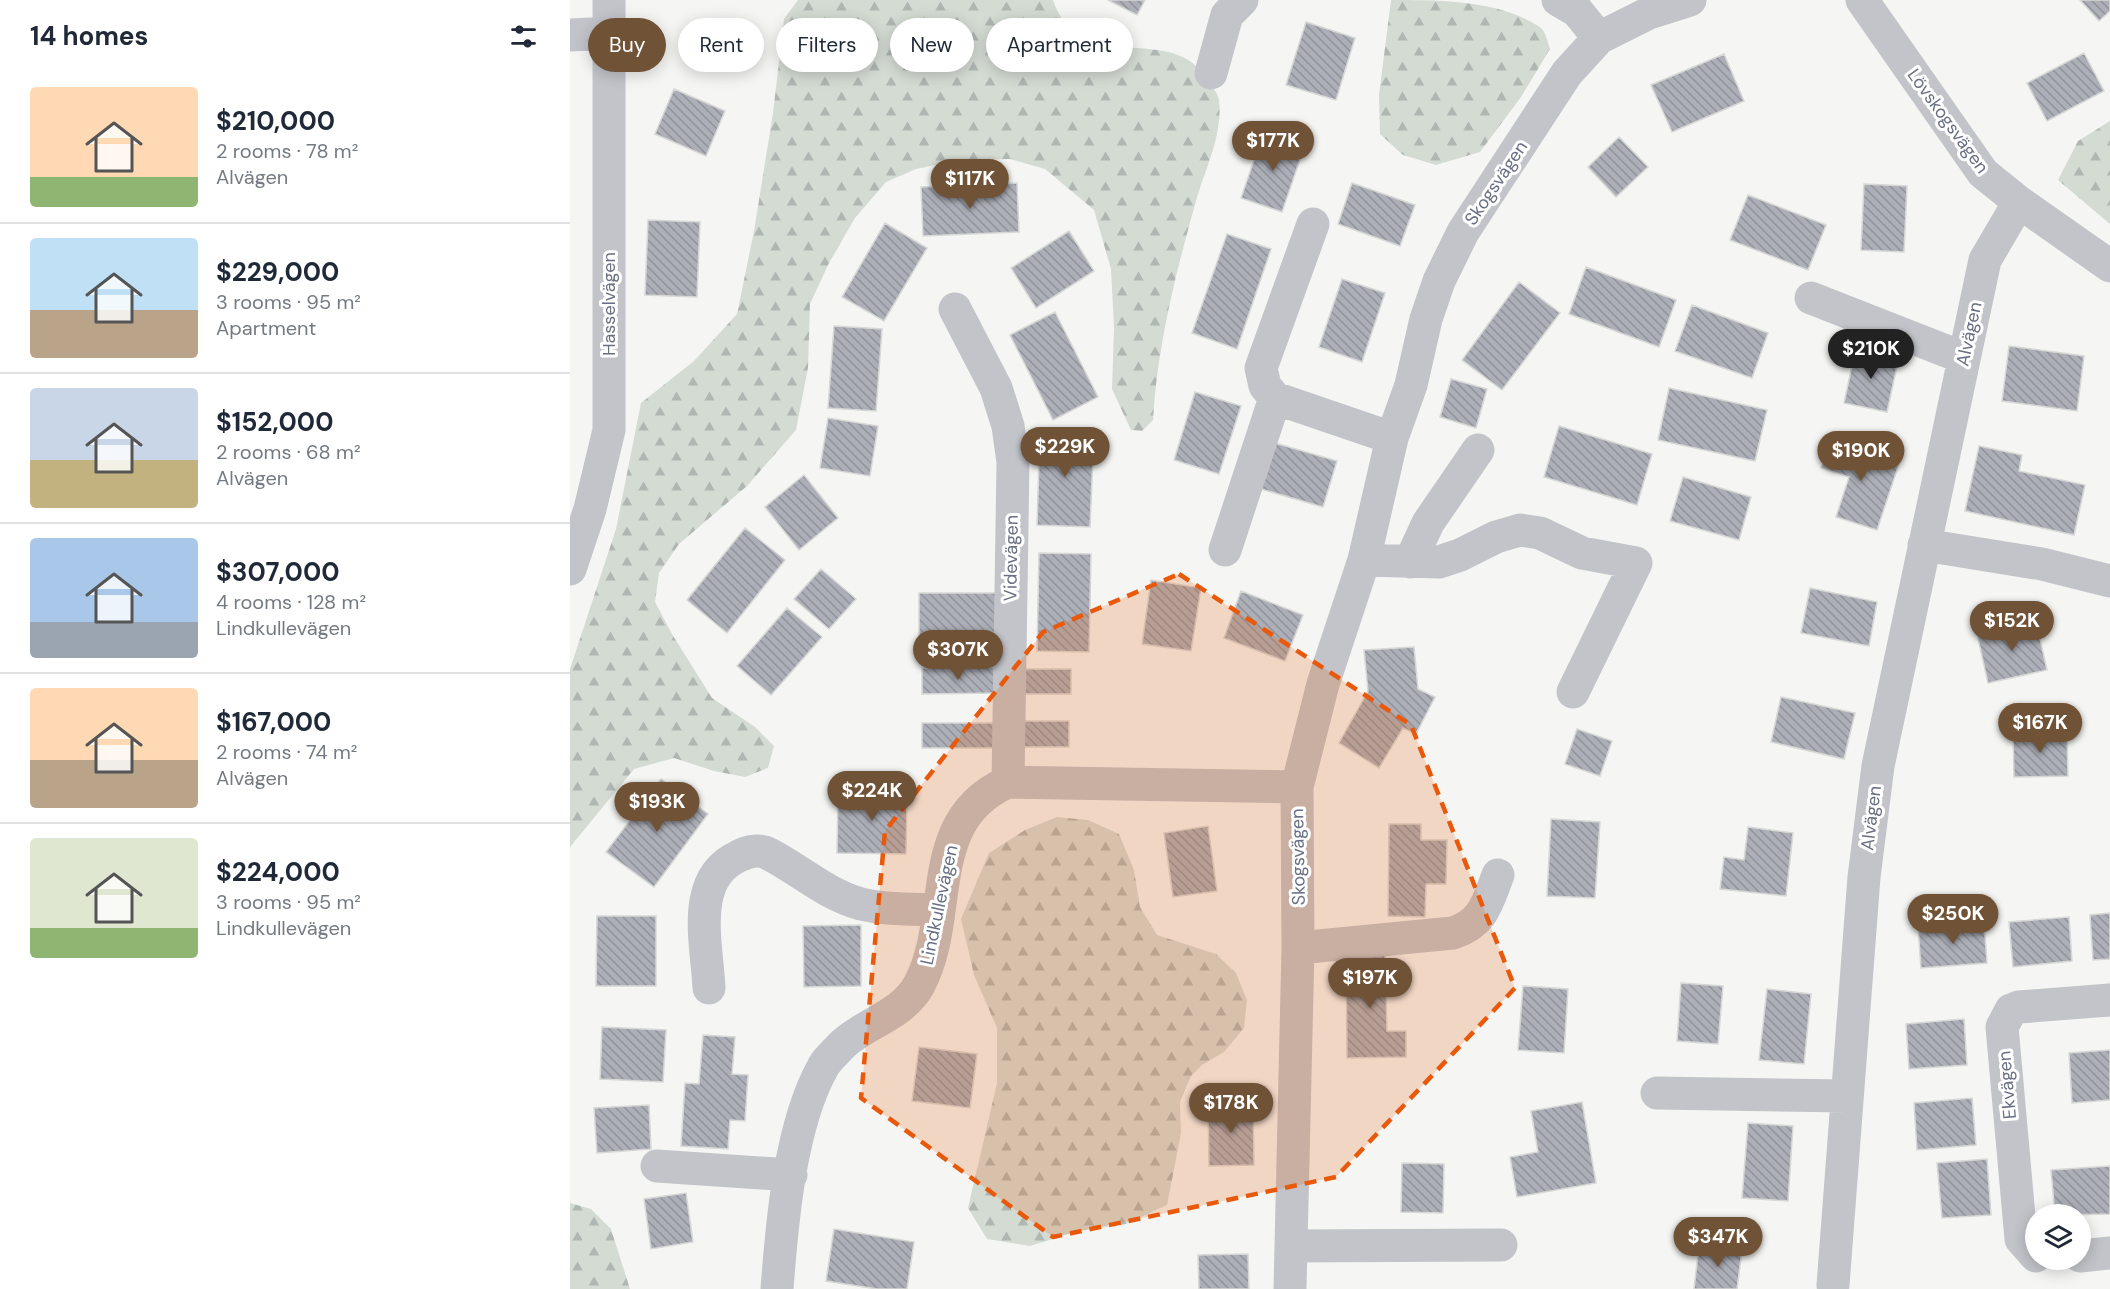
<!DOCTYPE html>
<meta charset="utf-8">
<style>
:root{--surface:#fff;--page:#f2f2f3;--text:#1f2937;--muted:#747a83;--line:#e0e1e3;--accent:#705237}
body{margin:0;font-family:"DM Sans",sans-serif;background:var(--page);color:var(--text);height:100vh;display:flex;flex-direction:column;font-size:22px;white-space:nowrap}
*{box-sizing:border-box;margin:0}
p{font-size:20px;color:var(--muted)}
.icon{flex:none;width:33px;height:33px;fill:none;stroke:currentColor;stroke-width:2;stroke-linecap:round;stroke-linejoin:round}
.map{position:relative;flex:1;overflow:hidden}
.side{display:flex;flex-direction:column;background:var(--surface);width:570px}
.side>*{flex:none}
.hud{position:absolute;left:18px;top:18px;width:570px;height:54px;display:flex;gap:12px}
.buttons{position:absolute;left:1455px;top:1204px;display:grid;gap:12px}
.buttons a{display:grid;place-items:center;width:66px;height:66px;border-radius:50%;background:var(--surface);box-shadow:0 3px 15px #0003;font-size:30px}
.price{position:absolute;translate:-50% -51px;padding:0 14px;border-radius:21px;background:var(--accent);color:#fff;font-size:20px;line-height:39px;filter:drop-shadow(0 2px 3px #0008)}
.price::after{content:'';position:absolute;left:50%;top:36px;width:18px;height:14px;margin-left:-9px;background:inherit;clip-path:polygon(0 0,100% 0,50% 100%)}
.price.current{background:#222;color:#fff}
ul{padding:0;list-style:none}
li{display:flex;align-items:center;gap:18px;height:150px;padding:0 30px}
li+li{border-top:2px solid var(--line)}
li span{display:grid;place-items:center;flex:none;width:168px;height:120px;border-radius:6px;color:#555}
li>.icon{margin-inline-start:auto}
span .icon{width:72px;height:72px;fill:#fffc;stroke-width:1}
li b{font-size:26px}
h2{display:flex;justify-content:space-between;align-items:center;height:72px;padding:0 30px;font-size:26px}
.chip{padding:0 21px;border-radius:27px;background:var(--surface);box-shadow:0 3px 15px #0003;font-size:21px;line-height:54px}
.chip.current{background:var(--accent);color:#fff}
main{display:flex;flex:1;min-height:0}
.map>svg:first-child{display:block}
.forest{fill:url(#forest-firs)}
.building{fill:url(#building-back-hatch);stroke:#d7d8d6;stroke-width:1.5}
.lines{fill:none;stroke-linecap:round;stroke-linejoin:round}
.minor{stroke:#c2c4c9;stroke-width:33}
.marked{fill:#e8590c;fill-opacity:0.2;stroke:#e8590c;stroke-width:4.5;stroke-dasharray:12 8;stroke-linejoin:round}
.labels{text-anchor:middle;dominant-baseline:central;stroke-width:6;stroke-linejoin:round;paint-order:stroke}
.street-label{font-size:18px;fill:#686f82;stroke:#fff}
</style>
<main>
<section class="side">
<h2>14 homes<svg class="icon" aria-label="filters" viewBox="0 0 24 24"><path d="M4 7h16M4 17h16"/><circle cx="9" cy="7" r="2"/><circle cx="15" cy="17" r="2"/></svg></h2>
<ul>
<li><span style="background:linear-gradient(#ffd9b3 75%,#8fb573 0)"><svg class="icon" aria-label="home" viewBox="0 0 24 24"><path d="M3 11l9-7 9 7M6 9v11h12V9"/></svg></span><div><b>$210,000</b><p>2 rooms · 78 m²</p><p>Alvägen</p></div></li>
<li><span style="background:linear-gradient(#bfe0f5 60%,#b9a48a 0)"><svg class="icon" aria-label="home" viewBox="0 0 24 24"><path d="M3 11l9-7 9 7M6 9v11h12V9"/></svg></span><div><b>$229,000</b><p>3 rooms · 95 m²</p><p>Apartment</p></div></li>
<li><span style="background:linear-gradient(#c9d6e8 60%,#c2b280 0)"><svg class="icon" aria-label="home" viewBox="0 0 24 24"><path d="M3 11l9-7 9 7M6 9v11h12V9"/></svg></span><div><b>$152,000</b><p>2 rooms · 68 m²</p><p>Alvägen</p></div></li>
<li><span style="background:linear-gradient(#a9c7e8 70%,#9aa5b1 0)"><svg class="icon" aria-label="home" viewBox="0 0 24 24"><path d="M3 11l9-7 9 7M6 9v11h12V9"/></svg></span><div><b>$307,000</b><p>4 rooms · 128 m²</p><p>Lindkullevägen</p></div></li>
<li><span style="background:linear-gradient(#ffd9b3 60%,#b9a48a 0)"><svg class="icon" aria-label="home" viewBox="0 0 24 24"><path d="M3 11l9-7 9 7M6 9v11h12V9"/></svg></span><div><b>$167,000</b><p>2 rooms · 74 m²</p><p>Alvägen</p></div></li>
<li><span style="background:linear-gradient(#dfe7d0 75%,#8fb573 0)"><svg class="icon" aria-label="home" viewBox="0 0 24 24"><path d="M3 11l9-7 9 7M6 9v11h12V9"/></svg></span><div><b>$224,000</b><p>3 rooms · 95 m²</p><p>Lindkullevägen</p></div></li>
</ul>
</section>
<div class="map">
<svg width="1540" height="1289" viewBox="0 0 1540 1289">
<defs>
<pattern id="forest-firs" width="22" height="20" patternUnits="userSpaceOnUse" patternTransform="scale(1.5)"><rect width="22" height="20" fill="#d4dbd3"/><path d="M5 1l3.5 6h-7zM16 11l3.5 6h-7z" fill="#b0b6b1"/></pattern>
<pattern id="building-back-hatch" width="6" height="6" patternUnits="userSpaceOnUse" patternTransform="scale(1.5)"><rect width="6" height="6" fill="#acafb7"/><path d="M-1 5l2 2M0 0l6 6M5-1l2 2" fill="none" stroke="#90939a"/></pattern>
</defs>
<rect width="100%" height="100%" fill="#f5f6f3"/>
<path class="forest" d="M228 0H483C508 76 599 25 632 73 637 80 648 92 649 100 653 135 635 169 626 201 606 272 587 347 583 420L572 431 561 430 542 389 544 328 541 269 524 210 475 169 440 159 389 160 346 169 316 182 285 218 259 263 240 304 238 368 226 430 177 486 109 544 89 573 85 602 102 634 142 698 185 727 204 746 198 768 175 777 144 771 104 758 64 769 0 847V669L46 529 71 403 124 361 167 314 184 231 203 113 214 19Z
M821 0C870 0 931 0 971 28 976 33 978 43 980 49L951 97 910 152 866 165 833 155 810 134 809 95Z
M1540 121V224L1488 180 1508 141Z
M487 817 518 820 549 834 564 870 570 907 587 935 646 954 666 973 677 1000 674 1028 654 1052 632 1065 621 1076 610 1102 611 1133 597 1205 556 1224 509 1231 460 1246 417 1239 398 1208 427 1083V1028L404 975 391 919 419 853 455 830Z
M0 1203 21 1209 41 1229 60 1289H0Z"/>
<path class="building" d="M538 0H575L567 15Z
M1510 0H1540V11L1529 21Z
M736 22 785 38 766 100 716 85Z
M1514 53 1534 91 1477 121 1457 83Z
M1154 54 1174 101 1102 132 1081 85Z
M104 89 155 111 136 156 85 134Z
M694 131 735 145 712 212 671 198Z
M1049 137 1078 167 1046 197 1018 167Z
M447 183 449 232 353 236 351 187Z
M782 183 845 205 830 246 768 224Z
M1294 184 1337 186 1334 252 1291 250Z
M1178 195 1256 225 1238 270 1160 240Z
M78 220 130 222 127 297 75 295Z
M315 223 357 248 314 321 272 297Z
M499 231 524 271 466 308 441 268Z
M657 234 701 249 667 349 622 333Z
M1016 267 1106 300 1089 347 999 314Z
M772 279 815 293 792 362 749 347Z
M949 282 990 313 932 390 892 360Z
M1122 305 1198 333 1182 378 1105 351Z
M485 312 528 397 483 420 440 335Z
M264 326 312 329 306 411 258 408Z
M1439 346 1514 356 1507 411 1432 401Z
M1286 347 1329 357 1317 412 1274 403Z
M881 379 917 389 906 428 870 417Z
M1099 388 1197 410 1185 461 1088 440Z
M625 392 671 406 649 474 604 460Z
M258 418 308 426 300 476 250 468Z
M989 426 1082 454 1067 505 974 477Z
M470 430 524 432 520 527 467 525Z
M1260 438 1330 461 1307 530 1266 517 1279 477 1251 468Z
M705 443 767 461 753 507 691 489Z
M1409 446 1452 455 1449 471 1515 485 1504 535 1395 511Z
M234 475 268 518 229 550 195 507Z
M1113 477 1181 497 1169 540 1100 521Z
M175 528 215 560 157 633 117 600Z
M469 553 521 554 519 652 467 651Z
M251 569 286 599 259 629 224 599Z
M581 580 631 588 621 651 572 644Z
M1240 588 1307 602 1299 646 1231 633Z
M671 591 733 615 715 661 654 638Z
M349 593H431V640H349Z
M217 608 252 637 201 695 167 666Z
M1466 621 1477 670 1418 683 1407 634Z
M844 647 848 689 865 697 846 734 833 728 809 768 769 743 798 691 794 650Z
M424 667 425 693 352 694V668Z
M451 669H501V694H451Z
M1211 697 1285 713 1274 759 1201 742Z
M449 721H499V747H449Z
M352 723H424V748H352Z
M1007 729 1042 741 1030 776 995 764Z
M1497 732 1498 776 1444 777 1443 733Z
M91 779 138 814 84 887 36 852Z
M268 791 337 792 336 854 267 853Z
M981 819 1030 822 1025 898 977 896Z
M819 824H851V840H877L876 884H856L855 917 818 916Z
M638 826 647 891 603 897 594 833Z
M1178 827 1223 833 1216 896 1150 889 1154 857 1174 860Z
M1540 913V959L1523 960 1520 915Z
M27 916H86V986H26Z
M1499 917 1502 961 1443 967 1439 922Z
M1414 921 1417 963 1351 968 1348 927Z
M291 925V986L234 987 233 926Z
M776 951H815L817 1031H836V1057L777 1058Z
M1111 983 1153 986 1148 1044 1107 1041Z
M953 986 998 989 994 1053 948 1050Z
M1197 989 1241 994 1234 1064 1189 1060Z
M1394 1019 1397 1065 1339 1069 1336 1024Z
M32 1027 96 1030 93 1082 30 1079Z
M133 1035 165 1037 162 1074 178 1075 175 1121 160 1120 158 1149 111 1146 115 1083 129 1084Z
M349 1047 407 1054 400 1108 342 1101Z
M1540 1050V1100L1502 1103 1499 1053Z
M1402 1098 1406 1145 1347 1150 1344 1103Z
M683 1101 684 1165 639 1166 638 1102Z
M1012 1102 1026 1183 947 1197 940 1157 968 1152 961 1111Z
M79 1105 81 1149 27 1153 24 1108Z
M1178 1123 1223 1126 1218 1201 1172 1198Z
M1417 1159 1421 1215 1372 1218 1367 1163Z
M832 1163 874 1164 873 1213 831 1212Z
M1540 1166V1214L1485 1215 1481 1170Z
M116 1193 123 1242 81 1249 74 1199Z
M264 1229 344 1242 337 1289H307L256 1281Z
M1129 1245 1172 1250 1167 1289H1124Z
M678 1254 679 1289H629L628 1255Z"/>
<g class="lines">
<path class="minor" d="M988 0 1007 11 1029 38
M1292 0 1413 173 1449 202 1540 266
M0 35 38 33
M641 73 657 15 672 0
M743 224 691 368 695 386 705 398 822 438
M1241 298 1394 358
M385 309 426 388 438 426 443 462 438 782
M1354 545 1472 564 1540 581
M655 550 705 398
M794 560 869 562 890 555 926 537 950 530 970 533 1012 553 1066 563 1003 692
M840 562 858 523 908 450
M0 569 20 509 39 430V0
M728 948 883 933C914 923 917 903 928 875
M139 988C137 944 119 878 169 856 178 851 190 849 199 854 230 870 257 895 291 904 316 910 343 909 369 910
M1087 1093 1277 1096
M87 1166 221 1175
M721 1246 931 1245
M1466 1256 1451 1239 1432 1027 1441 1010 1449 1007 1540 1000
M1510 1256 1540 1253
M1263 1285 1294 877 1308 766 1415 260 1449 202
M207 1289C212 1222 220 1126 253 1067 257 1059 265 1053 271 1046 294 1023 332 1016 349 985 386 916 351 820 438 782L727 787
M720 1289 728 948 727 787 753 684 794 560 822 438 841 385 856 319 869 281 893 232 997 73 1029 38 1079 13 1120 0"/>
</g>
<path class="marked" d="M609 574 841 725 945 988 766 1177 483 1237 291 1098 315 831 473 632Z"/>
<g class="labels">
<g class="street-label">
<text transform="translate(1378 121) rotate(54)">Lövskogsvägen</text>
<text transform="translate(926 183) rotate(-56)">Skogsvägen</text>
<text transform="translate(39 304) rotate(-90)">Hasselvägen</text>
<text transform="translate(1399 334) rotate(-78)">Alvägen</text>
<text transform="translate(441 558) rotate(-89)">Videvägen</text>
<text transform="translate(1301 818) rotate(-83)">Alvägen</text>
<text transform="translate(728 857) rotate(-91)">Skogsvägen</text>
<text transform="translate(369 905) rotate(-78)">Lindkullevägen</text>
<text transform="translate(1437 1085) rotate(-95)">Ekvägen</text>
</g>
</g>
</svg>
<div class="buttons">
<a><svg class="icon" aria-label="layers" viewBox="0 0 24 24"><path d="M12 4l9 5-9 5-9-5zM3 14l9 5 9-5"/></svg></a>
</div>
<b class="price" style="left:703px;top:172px">$177K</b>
<b class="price" style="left:400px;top:210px">$117K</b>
<b class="price current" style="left:1301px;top:380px">$210K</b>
<b class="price" style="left:495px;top:478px">$229K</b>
<b class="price" style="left:1291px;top:482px">$190K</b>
<b class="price" style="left:1442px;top:652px">$152K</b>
<b class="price" style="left:388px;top:681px">$307K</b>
<b class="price" style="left:1470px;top:754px">$167K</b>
<b class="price" style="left:302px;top:822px">$224K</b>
<b class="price" style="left:87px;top:833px">$193K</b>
<b class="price" style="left:1383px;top:945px">$250K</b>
<b class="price" style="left:800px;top:1009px">$197K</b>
<b class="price" style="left:661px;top:1134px">$178K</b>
<b class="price" style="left:1148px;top:1268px">$347K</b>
<div class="hud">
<a class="chip current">Buy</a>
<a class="chip">Rent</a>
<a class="chip">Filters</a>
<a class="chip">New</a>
<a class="chip">Apartment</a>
</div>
</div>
</main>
